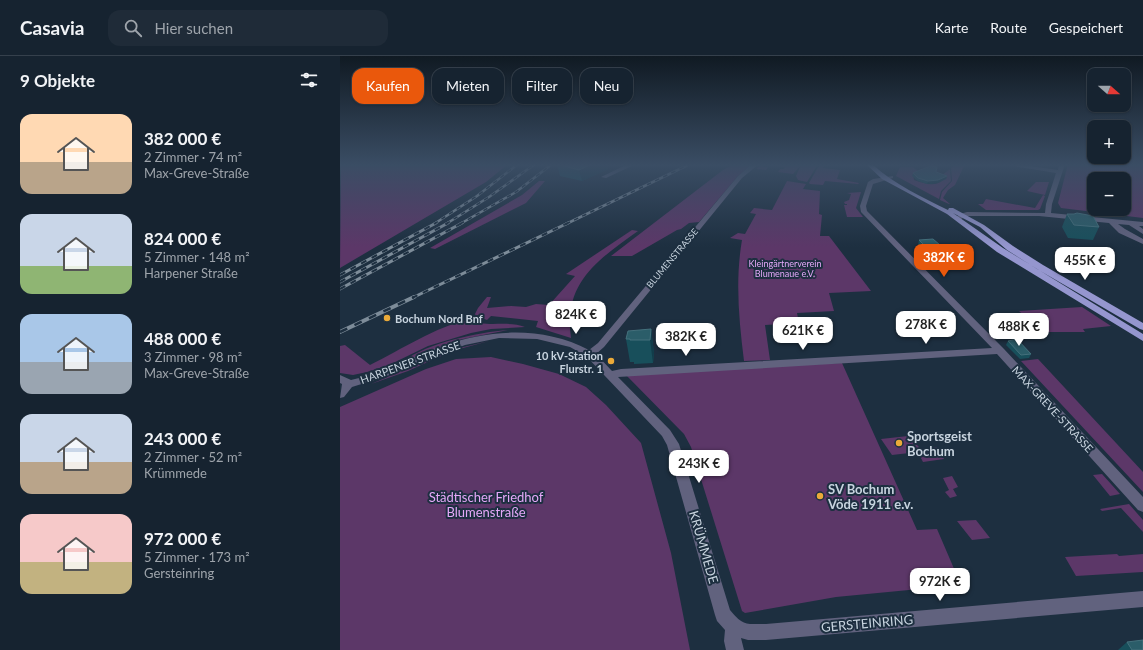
<!DOCTYPE html>
<html lang="de">
<meta charset="utf-8">
<style>
:root{--surface:#162330;--page:#1f2b38;--text:#f1f3f6;--muted:#9ea4ab;--line:#35404c;--accent:#ea580c}
body{margin:0;font-family:Lato,sans-serif;background:var(--page);color:var(--text);height:100vh;display:flex;flex-direction:column;font-size:15px;white-space:nowrap}
*{box-sizing:border-box;margin:0}
p{font-size:13px;color:var(--muted)}
.icon{flex:none;width:22px;height:22px;fill:none;stroke:currentColor;stroke-width:2;stroke-linecap:round;stroke-linejoin:round}
.map{position:relative;flex:1;overflow:hidden}
.side{display:flex;flex-direction:column;background:var(--surface);width:340px}
.side>*{flex:none}
.guide{position:absolute;left:12px;top:12px;width:380px;height:36px;display:flex;gap:8px}
.needle{width:26px;rotate:111deg}
.tools{position:absolute;left:747px;top:12px;display:grid;gap:8px}
.tools a{display:grid;place-items:center;width:44px;height:44px;border-radius:8px;background:var(--surface);box-shadow:0 1px 3px #0004,0 0 0 1px var(--line);font-size:20px}
.price{position:absolute;translate:-50% -34px;padding:0 9px;border-radius:8px;background:#fff;color:#222;font-size:13px;line-height:26px;filter:drop-shadow(0 1px 2px #0008)}
.price::after{content:'';position:absolute;left:50%;top:24px;width:12px;height:9px;margin-left:-6px;background:inherit;clip-path:polygon(0 0,100% 0,50% 100%)}
.price.current{background:var(--accent);color:#fff}
ul{padding:0;list-style:none}
li{display:flex;align-items:center;gap:12px;height:100px;padding:0 20px}
li span{display:grid;place-items:center;flex:none;width:112px;height:80px;border-radius:12px;color:#555}
li>.icon{margin-inline-start:auto}
span .icon{width:48px;height:48px;fill:#fffc;stroke-width:1}
li b{font-size:17px}
h2{display:flex;justify-content:space-between;align-items:center;height:48px;padding:0 20px;font-size:17px}
.chip{padding:0 14px;border-radius:12px;background:var(--surface);box-shadow:0 1px 3px #0004,0 0 0 1px var(--line);font-size:14px;line-height:36px}
.chip.current{background:var(--accent);color:#fff}
header{display:flex;align-items:center;gap:24px;box-sizing:border-box;height:56px;padding:0 20px;background:var(--surface);border-bottom:1px solid var(--line)}
header strong{font-size:19px}
nav{display:flex;gap:22px;margin-inline-start:auto;font-size:14px}
.search{width:280px;height:36px;background:var(--page);display:flex;align-items:center;gap:10px;box-sizing:border-box;padding:0 14px;border-radius:12px;color:var(--muted);font-size:15px}
main{display:flex;flex:1;min-height:0}
.map>svg:first-child{display:block}
.green{fill:#5c3768;fill-rule:evenodd}
.lines{fill:none;stroke-linecap:round;stroke-linejoin:round}
.minor{fill:#61627e;fill-rule:evenodd}
.major{fill:#9596cf;fill-rule:evenodd}
.rail-far2-casing{stroke:#7d8c99;stroke-width:2.5}
.rail-far1-casing{stroke:#7d8c99;stroke-width:3}
.rail-casing{stroke:#7d8c99;stroke-width:4}
.rail-far2{stroke:#1d2f40;stroke-width:1.5;stroke-dasharray:4.5;stroke-linecap:butt}
.rail-far1{stroke:#1d2f40;stroke-width:2;stroke-dasharray:6;stroke-linecap:butt}
.rail{stroke:#1d2f40;stroke-width:2.5;stroke-dasharray:8;stroke-linecap:butt}
.wall{fill:#184f5b}
.shaded-wall{fill:#123c4a}
.building{fill:#2b5d69;stroke:#44707c}
.poi-dot{fill:#ebaa39;stroke:#1d2f40;stroke-width:1.5}
.labels{text-anchor:middle;dominant-baseline:central;stroke-width:4;stroke-linejoin:round;paint-order:stroke}
.far-street-label{font-size:9px;fill:#c8d4df;stroke:#1d2f40}
.far-park-label{font-size:9px;fill:#e5a8f9;stroke:#1d2f40}
.poi-label{font-size:11px;font-weight:bold;fill:#c8d4df;stroke:#1d2f40;text-anchor:start}
.street-label{font-size:11px;fill:#c8d4df;stroke:#1d2f40}
.near-poi-label{font-size:13px;font-weight:bold;fill:#c8d4df;stroke:#1d2f40;text-anchor:start}
.near-park-label{font-size:13px;fill:#e5a8f9;stroke:#1d2f40}
.near-street-label{font-size:13px;fill:#c8d4df;stroke:#1d2f40}
</style>
<header>
<strong>Casavia</strong>
<div class="search"><svg class="icon" aria-label="search" viewBox="0 0 24 24"><circle cx="10" cy="10" r="6"/><path d="M15 15l6 6"/></svg>Hier suchen</div>
<nav><a>Karte</a><a>Route</a><a>Gespeichert</a></nav>
</header>
<main>
<section class="side">
<h2>9 Objekte<svg class="icon" aria-label="filters" viewBox="0 0 24 24"><path d="M4 7h16M4 17h16"/><circle cx="9" cy="7" r="2"/><circle cx="15" cy="17" r="2"/></svg></h2>
<ul>
<li><span style="background:linear-gradient(#ffd9b3 60%,#b9a48a 0)"><svg class="icon" aria-label="home" viewBox="0 0 24 24"><path d="M3 11l9-7 9 7M6 9v11h12V9"/></svg></span><div><b>382 000 €</b><p>2 Zimmer · 74 m²</p><p>Max-Greve-Straße</p></div></li>
<li><span style="background:linear-gradient(#c9d6e8 65%,#8fb573 0)"><svg class="icon" aria-label="home" viewBox="0 0 24 24"><path d="M3 11l9-7 9 7M6 9v11h12V9"/></svg></span><div><b>824 000 €</b><p>5 Zimmer · 148 m²</p><p>Harpener Straße</p></div></li>
<li><span style="background:linear-gradient(#a9c7e8 60%,#9aa5b1 0)"><svg class="icon" aria-label="home" viewBox="0 0 24 24"><path d="M3 11l9-7 9 7M6 9v11h12V9"/></svg></span><div><b>488 000 €</b><p>3 Zimmer · 98 m²</p><p>Max-Greve-Straße</p></div></li>
<li><span style="background:linear-gradient(#c9d6e8 60%,#b9a48a 0)"><svg class="icon" aria-label="home" viewBox="0 0 24 24"><path d="M3 11l9-7 9 7M6 9v11h12V9"/></svg></span><div><b>243 000 €</b><p>2 Zimmer · 52 m²</p><p>Krümmede</p></div></li>
<li><span style="background:linear-gradient(#f6c9c9 60%,#c2b280 0)"><svg class="icon" aria-label="home" viewBox="0 0 24 24"><path d="M3 11l9-7 9 7M6 9v11h12V9"/></svg></span><div><b>972 000 €</b><p>5 Zimmer · 173 m²</p><p>Gersteinring</p></div></li>
</ul>
</section>
<div class="map">
<svg width="803" height="594" viewBox="0 0 803 594">
<rect width="100%" height="100%" fill="#1d2f40"/>
<path class="green" d="M1 108H168L146 126 0 212Z
M394 108H412L398 120 359 166 349 167 341 173 337 174 292 200H271L383 114Z
M423 108H478L467 126 458 124 456 120 461 109 453 118 438 116 440 113H444L445 111 424 109 423 111H428L426 114 416 113Z
M483 108H485L483 112 500 114 497 123 519 127 518 128 485 125 483 129 470 128 469 127 478 111Z
M616 108H625L615 129 608 134 603 142 610 148H609L600 144 602 136 612 125 611 112Z
M728 108H803V162L721 152 718 147ZM754 123H784V153H754Z
M560 111H573L579 116 573 119 574 124C583 127 595 132 603 124L601 120 610 113 611 125 601 135 599 143 556 120Z
M199 125H205L186 147 95 193 90 192 182 139Z
M447 125 466 128 463 133 480 135 479 158 482 159 480 180H489L531 235 489 237 494 255 457 257 459 267 425 269 430 304 404 305C399 264 395 225 402 184L390 182 398 177 405 178 416 158 410 157 414 152 432 154Z
M696 126H709L705 139 687 135Z
M521 136 516 152 523 161H507L504 149H507V148H505L504 146 509 144 511 138 507 137Z
M703 139 705 140 700 153 698 154H646L638 148H643L646 143 695 152Z
M292 174 298 175C258 204 223 226 231 282L196 271 198 265 151 260 147 264 136 260 135 258 138 252 147 241H151L147 252 171 250 186 251 196 248 209 249 235 220 226 218Z
M742 251 771 270 743 273 745 276H701L679 255Z
M129 264C146 272 168 264 185 271L151 273 131 277 88 290 49 309 27 316 13 319 0 317V290L5 289 30 309C61 294 96 270 129 264Z
M168 274 118 284 64 305C87 287 139 276 168 274Z
M149 285 112 295 68 315 31 328 111 294Z
M151 301 183 308 219 318 246 331 266 349 301 387 331 497 350 594H0V351L86 313 116 303Z
M698 303 803 416V436L681 305Z
M502 307 577 474 597 473 621 529 496 541 405 557 402 555 351 391 344 378 285 318Z
M568 380 581 393 598 391 604 403 583 406 578 396 552 399 541 383Z
M762 418 780 438 770 440 753 419Z
M612 420 618 431 613 433 617 440 610 442 605 436 609 434 603 422Z
M789 448 803 464V476L781 452 762 455 760 453Z
M636 464 650 482 632 484 617 465Z
M777 498 779 500 803 498V516L736 520 725 501Z"/>
<g class="lines">
<path class="minor" d="M288 108H296L266 122 261 121Z
M412 108H419L402 122 264 291 256 298 272 315 281 313 652 292 521 156 520 150 528 126 533 123 553 120V122L533 128 526 150 527 155 664 293 803 441V456L798 454 657 298 278 321 330 374 339 388 390 554C403 570 406 568 426 568L803 535V551L426 584H408L401 582 404 594H386L384 585 385 574 377 565 375 559 327 389 322 380 246 300 230 291 197 283 159 282 125 289 44 321 12 331 4 341 0 342 2 328 0 327V319L11 324 23 321C50 313 75 299 102 290 150 273 203 270 249 294L258 287 398 120Z
M661 108H676L718 114 719 108H725L712 148 711 157 803 166V170H799L803 173V178L789 169 778 168 785 173 803 183V188L779 177 769 167 699 160H627L619 164H615V162L620 158 627 156 705 157 706 148 716 117Z"/>
<path class="major" d="M526 108H532C555 129 582 141 608 154L609 152H613L644 169 673 190 703 209 803 267V274L800 273 697 213 667 194 640 171 613 157 663 192 803 278V285L657 196 607 158 542 123Z"/>
<g class="rail-far2-casing">
<path id="rail-far2" d="M94 168 137 140 178 108
M106 168 149 141 195 108
M120 168 176 136 212 108
M226 168 350 108"/>
</g>
<g class="rail-far1-casing">
<path id="rail-far1" d="M0 219 96 167
M0 226 108 167
M0 233 122 167
M72 242 228 167"/>
</g>
<g class="rail-casing">
<path id="rail" d="M0 276 74 241"/>
</g>
<use href="#rail-far2" class="rail-far2"/>
<use href="#rail-far1" class="rail-far1"/>
<use href="#rail" class="rail"/>
</g>
<path class="wall" d="M217 108 268 113 242 125 220 120Z
M596 116 607 120 606 123 597 127 587 128 578 125 572 120 573 117Z
M727 158 759 171 753 184 728 182 722 171Z
M579 184 608 196 605 207 591 208 577 195Z
M311 273 314 297 313 307 294 308V306H290L286 283Z
M668 285 691 298 689 302 680 303 666 289Z
M787 586 803 594H778Z"/>
<path class="shaded-wall" d="M252 108H267L268 113 242 125 239 114Z
M607 120 606 123 597 127 587 128 588 125Z
M608 196 605 207 591 208 593 198Z
M311 273 314 297 313 307 310 284Z"/>
<path class="building" d="M217 108H252L239 114Z
M590 110 597 111 596 116 607 120 598 124 588 125 578 122 573 117Z
M737 157 753 160 759 171 734 169 727 158H734Z
M593 183 608 196 593 198 579 184Z
M311 273 310 284H290V283H286L288 275Z
M677 283 691 298 681 299 668 285Z
M803 584V594H792L787 586Z"/>
<linearGradient id="sky" x2="0" y2="1"><stop stop-color="#101a23"/><stop offset="0.57" stop-color="#3a4d64"/><stop offset="1" stop-color="#3a4d64" stop-opacity="0"/></linearGradient>
<rect width="803" height="191" fill="url(#sky)"/>
<g class="poi-dot">
<circle cx="47" cy="262" r="4"/>
<circle cx="271" cy="305" r="4"/>
<circle cx="559" cy="387" r="4"/>
<circle cx="480" cy="440" r="4"/>
</g>
<g class="labels">
<g class="far-street-label">
<text transform="translate(332 202) rotate(-50)">BLUMENSTRASSE</text>
</g>
<g class="far-park-label">
<text x="445" y="207">Kleingärtnerverein<tspan x="445" dy="10">Blumenaue e.V.</tspan></text>
</g>
<g class="poi-label">
<text x="55" y="262">Bochum Nord Bnf</text>
<text x="263" y="299" text-anchor="end">10 kV-Station<tspan x="263" dy="13">Flurstr. 1</tspan></text>
</g>
<g class="street-label">
<text transform="translate(70 306) rotate(-20)">HARPENER STRASSE</text>
<text transform="translate(713 353) rotate(47)">MAX-GREVE-STRASSE</text>
</g>
<g class="near-poi-label">
<text x="567" y="380">Sportsgeist<tspan x="567" dy="15">Bochum</tspan></text>
<text x="488" y="433">SV Bochum<tspan x="488" dy="15">Vöde 1911 e.v.</tspan></text>
</g>
<g class="near-park-label">
<text x="146" y="441">Städtischer Friedhof<tspan x="146" dy="15">Blumenstraße</tspan></text>
</g>
<g class="near-street-label">
<text transform="translate(364 491) rotate(74)">KRÜMMEDE</text>
<text transform="translate(527 567) rotate(-5)">GERSTEINRING</text>
</g>
</g>
</svg>
<div class="tools">
<a><svg class="needle" viewBox="-14 -14 28 28"><path d="M0-13l5 13h-10z" fill="#e53935"/><path d="M0 13l5-13h-10z" fill="#9ea4ab"/></svg></a>
<a>+</a>
<a>−</a>
</div>
<b class="price current" style="left:604px;top:222px">382K €</b>
<b class="price" style="left:745px;top:225px">455K €</b>
<b class="price" style="left:236px;top:279px">824K €</b>
<b class="price" style="left:586px;top:289px">278K €</b>
<b class="price" style="left:679px;top:291px">488K €</b>
<b class="price" style="left:463px;top:295px">621K €</b>
<b class="price" style="left:346px;top:301px">382K €</b>
<b class="price" style="left:359px;top:428px">243K €</b>
<b class="price" style="left:600px;top:546px">972K €</b>
<div class="guide">
<a class="chip current">Kaufen</a>
<a class="chip">Mieten</a>
<a class="chip">Filter</a>
<a class="chip">Neu</a>
</div>
</div>
</main>
